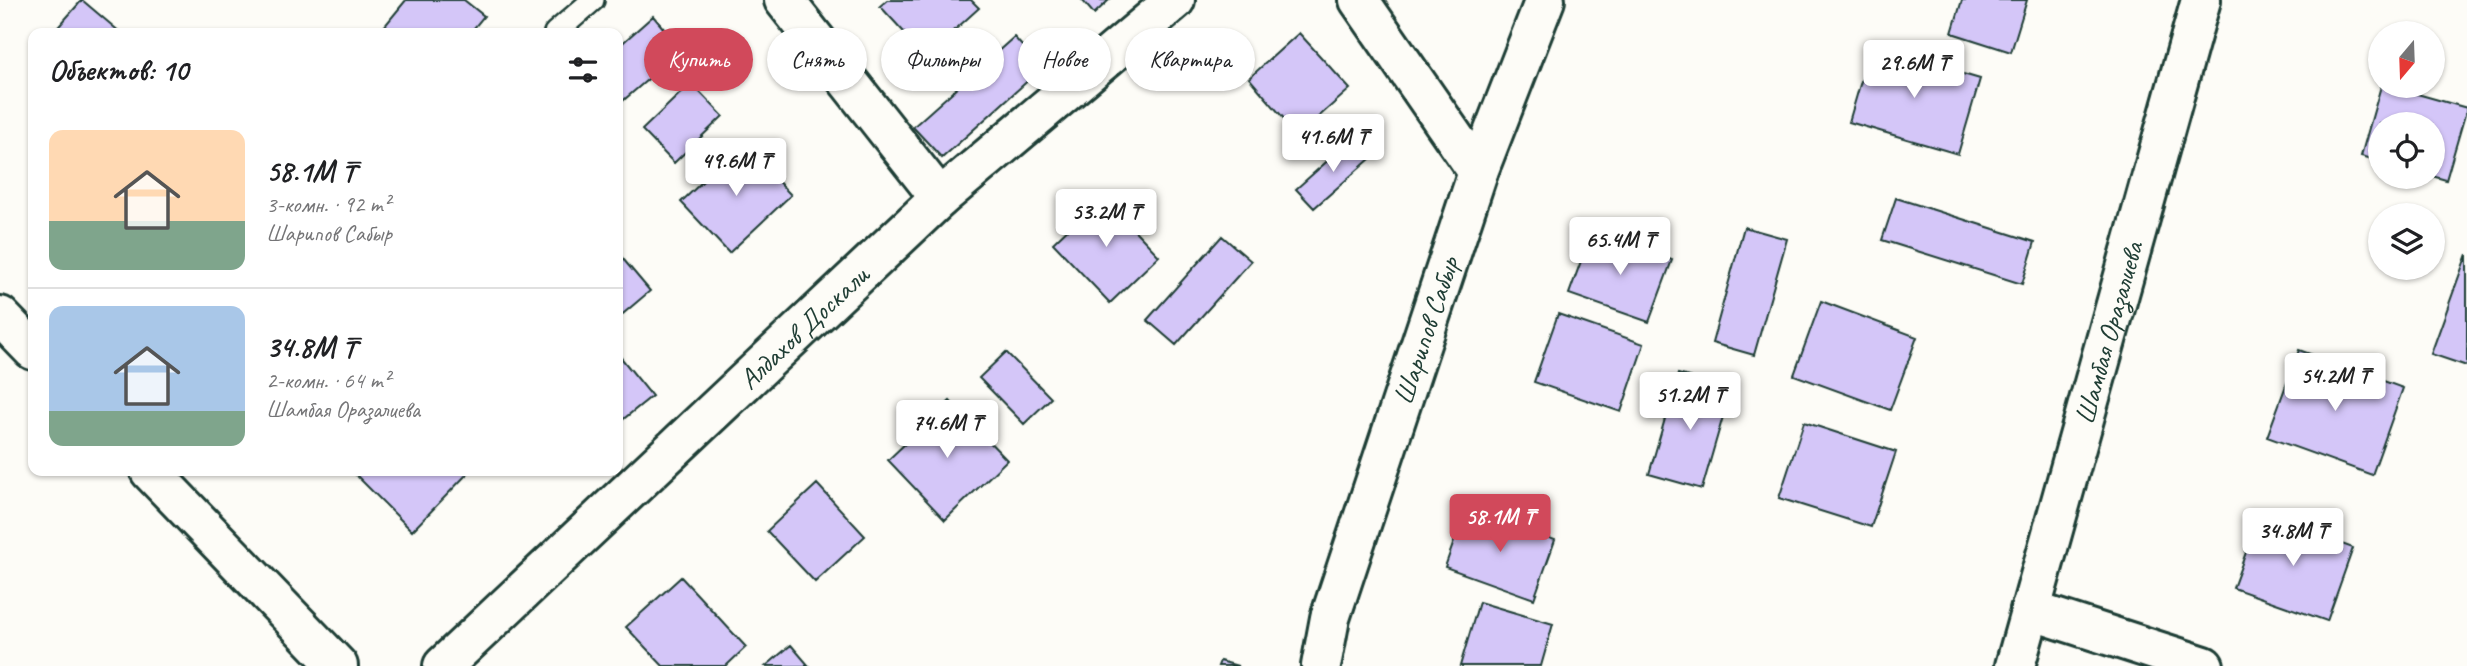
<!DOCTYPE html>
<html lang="ru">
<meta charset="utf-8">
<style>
:root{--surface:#fff;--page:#f6f6f6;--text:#202124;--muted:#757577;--line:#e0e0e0;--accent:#d1495b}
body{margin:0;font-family:Caveat,sans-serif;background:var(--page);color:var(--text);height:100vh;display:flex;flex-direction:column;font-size:26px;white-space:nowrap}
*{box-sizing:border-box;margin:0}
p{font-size:23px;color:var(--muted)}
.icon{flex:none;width:38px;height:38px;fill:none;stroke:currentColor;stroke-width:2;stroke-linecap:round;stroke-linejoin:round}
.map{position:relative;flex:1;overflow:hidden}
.details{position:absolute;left:28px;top:28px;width:595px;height:448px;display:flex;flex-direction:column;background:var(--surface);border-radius:14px;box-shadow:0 2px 5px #0004}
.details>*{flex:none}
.hud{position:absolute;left:644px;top:28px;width:665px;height:63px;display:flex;gap:14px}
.needle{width:46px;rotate:199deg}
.controls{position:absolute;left:2368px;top:21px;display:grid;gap:14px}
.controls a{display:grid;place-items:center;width:77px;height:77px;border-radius:50%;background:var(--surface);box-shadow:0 2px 5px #0004;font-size:35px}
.price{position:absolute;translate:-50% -60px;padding:0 16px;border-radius:7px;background:#fff;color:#222;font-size:23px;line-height:46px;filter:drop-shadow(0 2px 4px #0008)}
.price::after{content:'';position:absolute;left:50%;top:42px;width:21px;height:16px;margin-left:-10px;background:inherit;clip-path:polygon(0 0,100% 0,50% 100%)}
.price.selected{background:var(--accent);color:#fff}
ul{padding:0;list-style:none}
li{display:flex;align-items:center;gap:21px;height:175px;padding:0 21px}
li+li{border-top:2px solid var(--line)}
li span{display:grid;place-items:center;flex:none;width:196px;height:140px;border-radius:14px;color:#555}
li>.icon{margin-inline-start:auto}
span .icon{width:84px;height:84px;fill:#fffc;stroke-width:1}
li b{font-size:30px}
h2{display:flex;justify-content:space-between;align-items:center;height:84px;padding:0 21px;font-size:30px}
.pill{padding:0 24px;border-radius:32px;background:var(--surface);box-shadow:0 2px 5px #0004;font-size:24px;line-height:63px}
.pill.selected{background:var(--accent);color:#fff}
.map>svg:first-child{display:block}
.building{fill:#d4c6f8;stroke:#1f3d34;stroke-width:2}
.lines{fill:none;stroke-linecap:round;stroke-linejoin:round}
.service-casing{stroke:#1f3d34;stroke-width:26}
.minor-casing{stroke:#1f3d34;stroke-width:44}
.service{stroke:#fdfcf7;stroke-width:21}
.minor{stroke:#fdfcf7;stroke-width:38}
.labels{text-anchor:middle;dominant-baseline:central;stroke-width:7;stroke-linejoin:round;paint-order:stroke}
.street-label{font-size:28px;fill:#1f3d34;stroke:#fdfcf7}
</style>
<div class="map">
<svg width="2467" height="666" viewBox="0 0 2467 666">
<rect width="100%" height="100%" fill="#fdfcf7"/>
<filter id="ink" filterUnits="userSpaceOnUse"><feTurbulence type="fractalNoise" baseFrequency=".0143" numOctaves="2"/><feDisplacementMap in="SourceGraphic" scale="14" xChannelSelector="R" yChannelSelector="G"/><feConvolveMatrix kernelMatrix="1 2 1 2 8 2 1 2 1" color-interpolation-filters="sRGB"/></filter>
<g filter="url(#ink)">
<path class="building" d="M82 0 121 33H53Z
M406 0H464L484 16 470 33H379Z
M887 0H971L979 8 926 56 880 6Z
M1082 0H1109L1094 14Z
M1962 0H2027L2011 52 1952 33Z
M653 16 682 50 618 105V47Z
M1299 33 1350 89 1298 135 1249 78Z
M1014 37 1042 68 942 158 913 127Z
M1871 47 1980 79 1958 154 1849 122Z
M691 83 723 116 674 163 642 130Z
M2381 86H2389L2467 108 2446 180 2432 176V124H2380V161L2361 156Z
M1352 139 1370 159 1314 208 1296 189Z
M742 144 791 195 729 253 681 202Z
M1102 196 1159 256 1110 303 1053 243Z
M1896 198 2035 242 2022 284 1882 240Z
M1744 227 1787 239 1754 355 1712 343Z
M1592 231 1672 260 1649 322 1569 294Z
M1222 236 1251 261 1176 345 1147 320Z
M618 253 650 291 618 318Z
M2467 254V366L2431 354Z
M1821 301 1917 337 1890 410 1794 375Z
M1558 314 1644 344 1621 412 1534 382Z
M2299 350 2403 388 2372 475 2267 437Z
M1006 352 1051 398 1024 424 979 378Z
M618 354 652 396 621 421 618 417Z
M1678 374 1731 389 1702 489 1649 474Z
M950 401 1007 460 945 520 888 460Z
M1804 422 1896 452 1871 527 1779 498Z
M352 471H470L412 531Z
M817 484 865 536 815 582 767 531Z
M1466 508 1555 540 1534 599 1445 567Z
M2260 514 2353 548 2327 621 2233 588Z
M681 577 746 647 726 666H663L626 627Z
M1479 602 1553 624 1541 666H1460Z
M791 645 809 666H766Z
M1220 661 1238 666H1218Z"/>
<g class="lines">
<g class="service-casing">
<path id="service" d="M555 33 593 0"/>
</g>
<g class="minor-casing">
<g id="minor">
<path d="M784 0 940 198"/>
<path d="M1359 0 1478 172"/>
<path d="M0 316 33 350"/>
<path d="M150 471 338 666"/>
<path d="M2030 610 2204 666"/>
<path id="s1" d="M443 666 940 198 1175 0"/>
<path id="s2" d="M1321 666 1330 618 1478 172 1545 0"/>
<path id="s3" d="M2015 666 2201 0"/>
</g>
</g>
<use href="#service" class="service"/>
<use href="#minor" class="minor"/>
</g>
</g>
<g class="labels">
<g class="street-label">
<text stroke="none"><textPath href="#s1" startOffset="495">Алдахов Доскали</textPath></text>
<text stroke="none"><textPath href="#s2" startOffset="352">Шарипов Сабыр</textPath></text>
<text stroke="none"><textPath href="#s3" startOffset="346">Шамбая Оразалиева</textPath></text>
</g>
</g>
</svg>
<div class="controls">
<a><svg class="needle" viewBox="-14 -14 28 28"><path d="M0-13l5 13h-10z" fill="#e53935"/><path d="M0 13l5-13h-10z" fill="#757577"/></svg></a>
<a><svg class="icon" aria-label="locate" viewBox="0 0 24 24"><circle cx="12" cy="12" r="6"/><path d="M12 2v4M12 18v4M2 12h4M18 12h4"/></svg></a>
<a><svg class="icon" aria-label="layers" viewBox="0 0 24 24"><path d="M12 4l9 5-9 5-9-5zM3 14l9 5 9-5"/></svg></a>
</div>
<b class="price" style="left:1914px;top:100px">29.6M ₸</b>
<b class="price" style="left:1333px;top:174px">41.6M ₸</b>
<b class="price" style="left:736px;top:198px">49.6M ₸</b>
<b class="price" style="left:1106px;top:249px">53.2M ₸</b>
<b class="price" style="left:1620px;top:277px">65.4M ₸</b>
<b class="price" style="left:2335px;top:413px">54.2M ₸</b>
<b class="price" style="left:1690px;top:432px">51.2M ₸</b>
<b class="price" style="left:947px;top:460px">74.6M ₸</b>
<b class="price selected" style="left:1500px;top:554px">58.1M ₸</b>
<b class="price" style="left:2293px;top:568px">34.8M ₸</b>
<div class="hud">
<a class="pill selected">Купить</a>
<a class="pill">Снять</a>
<a class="pill">Фильтры</a>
<a class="pill">Новое</a>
<a class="pill">Квартира</a>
</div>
<section class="details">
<h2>Объектов: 10<svg class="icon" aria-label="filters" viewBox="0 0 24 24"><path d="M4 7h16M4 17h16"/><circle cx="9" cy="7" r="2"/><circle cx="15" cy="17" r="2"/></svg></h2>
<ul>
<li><span style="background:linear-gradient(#ffd9b3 65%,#7fa58c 0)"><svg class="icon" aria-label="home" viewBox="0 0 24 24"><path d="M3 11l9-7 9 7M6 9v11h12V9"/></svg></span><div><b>58.1M ₸</b><p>3-комн. · 92 m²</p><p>Шарипов Сабыр</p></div></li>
<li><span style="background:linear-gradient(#a9c7e8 75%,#7fa58c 0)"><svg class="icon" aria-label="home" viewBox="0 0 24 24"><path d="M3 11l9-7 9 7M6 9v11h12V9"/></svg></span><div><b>34.8M ₸</b><p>2-комн. · 64 m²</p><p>Шамбая Оразалиева</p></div></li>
</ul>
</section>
</div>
